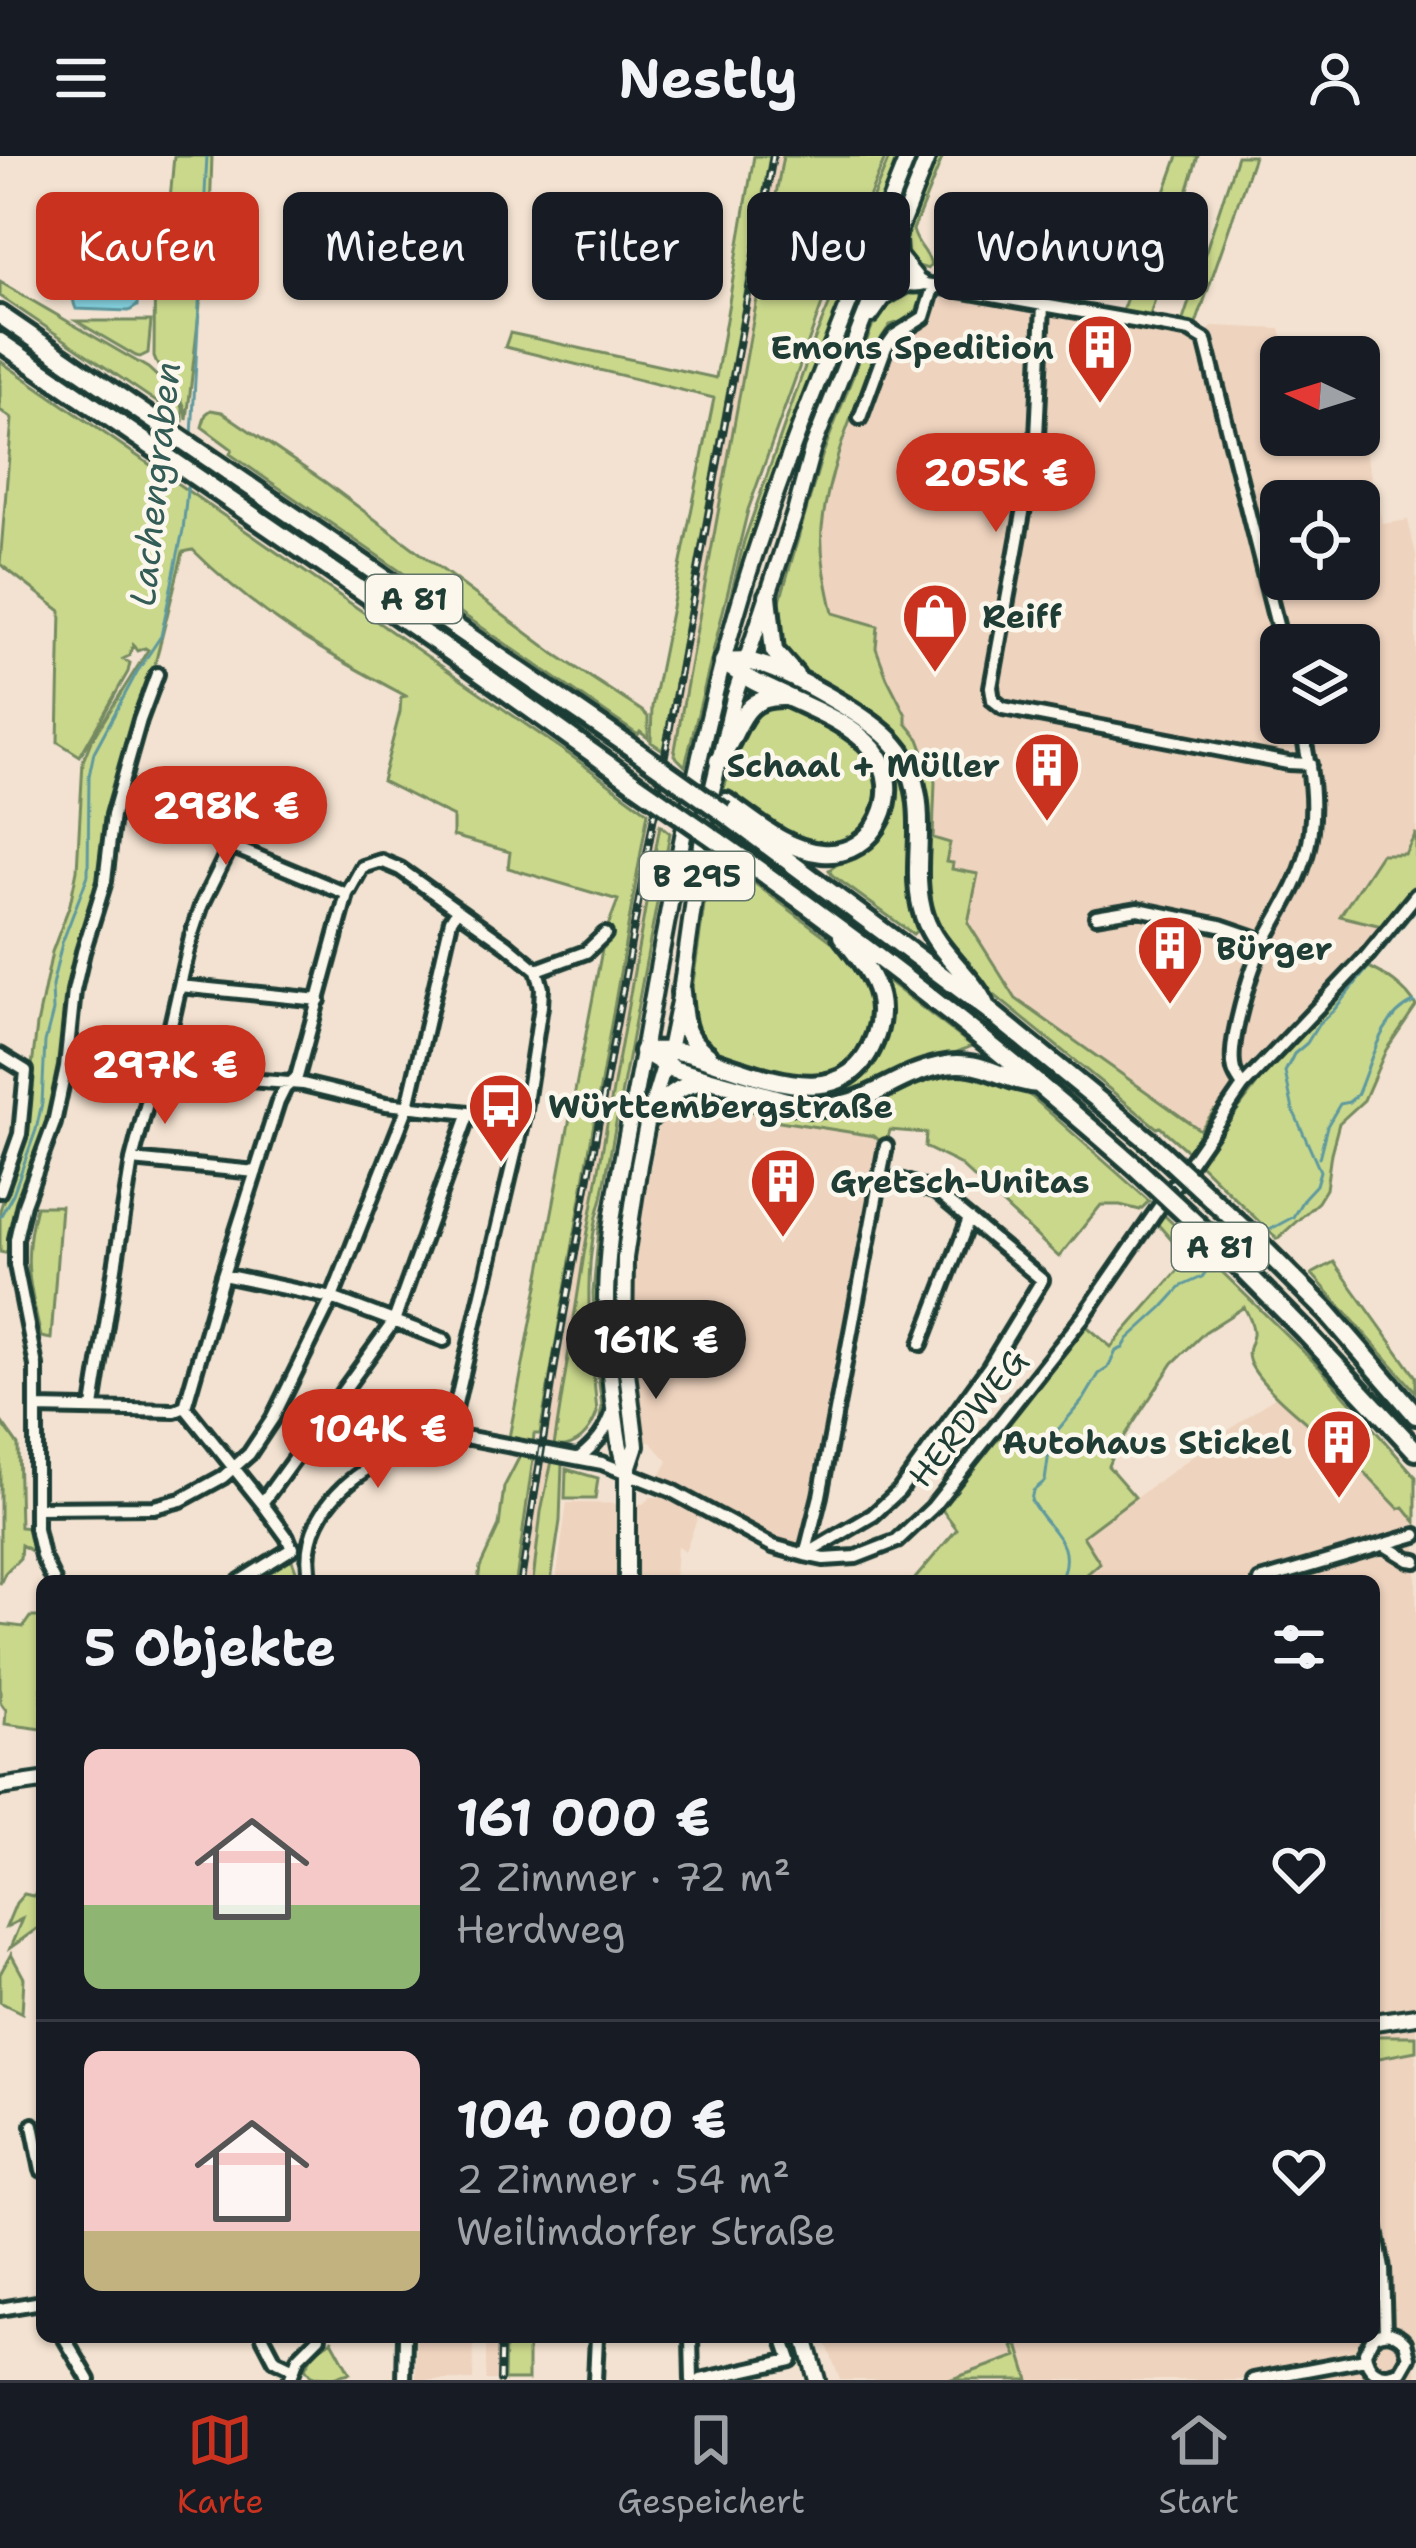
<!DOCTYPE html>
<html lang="de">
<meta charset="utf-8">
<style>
:root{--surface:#171b24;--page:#20242c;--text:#f1f3f6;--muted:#9ea1a6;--line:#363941;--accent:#c8321e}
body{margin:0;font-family:"Shantell Sans",sans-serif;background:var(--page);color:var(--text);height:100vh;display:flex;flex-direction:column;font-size:45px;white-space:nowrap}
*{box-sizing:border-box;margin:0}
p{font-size:39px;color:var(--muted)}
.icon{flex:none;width:66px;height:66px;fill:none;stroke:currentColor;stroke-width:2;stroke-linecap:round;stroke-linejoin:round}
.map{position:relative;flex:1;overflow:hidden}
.drawer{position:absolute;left:36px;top:1419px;width:1344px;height:768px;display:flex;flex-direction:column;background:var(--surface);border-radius:18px;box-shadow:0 3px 9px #0004}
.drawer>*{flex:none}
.banner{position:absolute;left:36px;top:36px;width:1344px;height:108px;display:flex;gap:24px}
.needle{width:78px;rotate:274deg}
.fabs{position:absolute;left:1260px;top:180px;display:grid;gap:24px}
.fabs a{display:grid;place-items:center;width:120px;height:120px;border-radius:18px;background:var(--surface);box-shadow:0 3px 9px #0004;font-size:60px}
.price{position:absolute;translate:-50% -102px;padding:0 27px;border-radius:42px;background:var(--accent);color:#fff;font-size:39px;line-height:78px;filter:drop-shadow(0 3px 6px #0008)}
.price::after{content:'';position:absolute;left:50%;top:72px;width:36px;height:27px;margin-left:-18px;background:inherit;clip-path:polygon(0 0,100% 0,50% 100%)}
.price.current{background:#222;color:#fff}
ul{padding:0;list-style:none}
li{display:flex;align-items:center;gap:36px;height:300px;padding:0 48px}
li+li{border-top:3px solid var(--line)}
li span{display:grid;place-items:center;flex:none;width:336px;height:240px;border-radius:18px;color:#555}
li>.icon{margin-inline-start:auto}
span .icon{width:144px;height:144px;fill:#fffc;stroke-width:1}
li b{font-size:51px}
h2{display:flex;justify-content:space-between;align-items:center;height:144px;padding:0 48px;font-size:51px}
.pill{padding:0 42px;border-radius:18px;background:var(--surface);box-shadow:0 3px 9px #0004;font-size:42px;line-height:108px}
.pill.current{background:var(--accent);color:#fff}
header{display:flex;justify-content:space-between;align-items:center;height:156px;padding:0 48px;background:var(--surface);font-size:54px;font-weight:700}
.tabs{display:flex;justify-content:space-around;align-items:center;height:168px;border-top:3px solid var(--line);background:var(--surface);font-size:33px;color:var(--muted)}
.tabs a{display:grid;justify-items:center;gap:6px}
.tabs .current{color:var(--accent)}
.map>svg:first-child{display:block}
.built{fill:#eed3be;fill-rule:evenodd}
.green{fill:#cad88c;stroke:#748a60;stroke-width:3}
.water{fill:#88d7e5;stroke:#5e999e;stroke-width:3}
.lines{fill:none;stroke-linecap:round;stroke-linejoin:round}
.stream{stroke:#5e999e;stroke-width:3}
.minor-casing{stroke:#1f3d34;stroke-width:20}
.major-casing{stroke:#1f3d34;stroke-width:22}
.highway-casing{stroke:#1f3d34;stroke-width:26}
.minor{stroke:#fbf7ec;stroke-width:10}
.major{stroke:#fbf7ec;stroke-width:14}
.highway{stroke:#fbf7ec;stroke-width:16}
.rail-casing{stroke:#1f3d34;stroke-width:8}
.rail{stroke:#fbf7ec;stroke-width:3;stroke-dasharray:9;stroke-linecap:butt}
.highway-bridge-casing{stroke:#1f3d34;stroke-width:26;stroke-linecap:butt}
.highway-bridge{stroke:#fbf7ec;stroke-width:16}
.labels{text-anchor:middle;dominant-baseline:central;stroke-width:9;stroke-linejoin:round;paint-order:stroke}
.shield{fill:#fbf7ec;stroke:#61756b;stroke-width:3}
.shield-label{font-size:30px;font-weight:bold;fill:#1f3d34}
.poi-label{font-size:33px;font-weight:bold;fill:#1f3d34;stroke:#fbf7ec;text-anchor:start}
.street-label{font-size:33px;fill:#1f3d34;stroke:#fbf7ec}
.water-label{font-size:36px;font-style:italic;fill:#345c57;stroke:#fbf7ec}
</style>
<header><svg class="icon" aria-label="menu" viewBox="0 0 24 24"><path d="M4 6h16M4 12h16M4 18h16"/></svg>Nestly<svg class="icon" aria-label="person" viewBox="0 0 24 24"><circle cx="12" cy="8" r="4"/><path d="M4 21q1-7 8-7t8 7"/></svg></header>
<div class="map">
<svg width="1416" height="2224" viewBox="0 0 1416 2224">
<rect width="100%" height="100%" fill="#f3e2d1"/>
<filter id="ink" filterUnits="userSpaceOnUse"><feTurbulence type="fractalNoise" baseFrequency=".00833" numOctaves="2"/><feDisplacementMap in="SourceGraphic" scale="24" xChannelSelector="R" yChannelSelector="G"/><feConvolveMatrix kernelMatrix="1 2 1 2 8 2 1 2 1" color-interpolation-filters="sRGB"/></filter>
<g filter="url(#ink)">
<path class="built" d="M770 0H783L674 599 665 591Z
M952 137 1178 178 1206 176 1214 170 1280 173 1287 201H1281V279H1305L1309 291 1361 280 1383 368 1408 364 1416 399V677L1405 698 1341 760 1382 770 1320 840 1281 891 1214 955 1201 974 1016 844 968 766 978 718 951 713 933 683 936 656 928 606 919 583 907 568V559L888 522 877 491 879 470 833 457 822 409V376L833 317 854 260 864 264 894 186 924 169 937 148 946 139ZM1281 345H1359V423H1281ZM1281 489H1359V567H1281Z
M660 669 585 1092 554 1290 539 1285 646 670Z
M676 941 721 946 756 955 762 962 874 980 886 990 805 1399 746 1377 708 1347 660 1321 668 1305 650 1285H643L626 1208 625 1102 636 1079 660 965Z
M1277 1239 1333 1290 1336 1288 1399 1353 1404 1351 1416 1366V2224H840L824 2181H1374V1425H1079L1099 1407 1082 1381Z
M533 1303 547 1307 552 1305 541 1356 533 1425H516Z
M651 1341H660L701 1352 685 1396 677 1389 675 1425H556L567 1347 643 1348Z
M416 2181H474L473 2224H416Z
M486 2181H505L504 2224H486Z"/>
<path class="green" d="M174 0H212L210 59 187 264C186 237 162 225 154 201L155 69 169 55Z
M754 0H770L663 594 651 586 652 551 714 242 505 191 510 177 716 222Z
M783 0H886L865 51 834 83 835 112 748 354 685 610 674 599Z
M890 0H902L864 94 851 98 847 95 845 79 868 53Z
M934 0H943L913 74C916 88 927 95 931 108L928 113 908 107 902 92 903 79Z
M1178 0H1198L1149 163 1121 158Z
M1237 0H1254L1195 171 1182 167Z
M844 114H850L853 121 772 334 692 614 694 590 744 385 815 182Z
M0 126 148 212 177 239 183 252V264L0 140Z
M863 129 870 131 791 351 755 466 752 465 788 351 808 268Z
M913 133 920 137 924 150 917 161 890 169 882 181C860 241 828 309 822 372 820 401 827 429 833 457L878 470 876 492 887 522 906 559V567L919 583 935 626 933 682 950 687 946 706 953 707 952 713 978 718 968 767 1016 843 1200 974 1214 955 1221 961 1193 1000 1160 971 1157 972 982 829 955 803 925 749 923 627 915 603 896 576 883 564 795 513 778 492 776 459 779 448 822 300 877 158 897 136Z
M76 165H151L148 197 140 201 136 200Z
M0 205 570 599 648 656 540 1278H534L533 1288 509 1282 605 778 618 744 508 712 510 696 453 680V661L382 625 400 556 401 541 406 540C323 496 261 461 193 394L183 396 98 736 77 795 63 908 46 985 14 1058 9 1092 5 1097 0 1096V1054L22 989 31 949 32 910 37 869 52 796 70 748 77 714 83 605 91 585 148 494 145 492 137 495 133 489 129 500 123 503 130 507 128 516 80 600 58 586 61 455 0 408 12 263 0 254Z
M211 254 222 256 325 326 555 498 642 555 648 561V582L640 576 638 579 230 298 232 293 202 271 206 258Z
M776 522C807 540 844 556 872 578 923 617 918 710 923 769L913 778 832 719 829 714 871 685 887 606 774 530Z
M780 548C809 556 869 585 879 616 888 647 870 681 838 690 828 692 811 689 801 686 776 680 744 649 723 635L748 563 761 552Z
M660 669 670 677 602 1042C580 1113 591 1185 597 1257 590 1277 576 1293 554 1290L585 1092Z
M1416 677V735L1382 770 1340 760 1381 698H1405Z
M678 684 615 1019 601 1074 598 1099 596 1166 605 1260 597 1279 602 1251 596 1203 593 1137 599 1073 618 991 667 719Z
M711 700 735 717 737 714 850 799 872 830 874 869 859 899 834 917 816 922 787 919 732 903 713 897 692 871 691 841Z
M1364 809C1384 817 1406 832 1416 850L1386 894 1364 944 1339 967 1331 997 1326 1033 1318 1046 1277 1083 1198 1006 1267 915Z
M885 823 972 890 918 912 868 936 817 946 689 911V906C722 919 776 941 811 936 826 933 842 924 856 918Z
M951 915 997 921 1032 941 1149 1045 1140 1054 1120 1049H1101L1059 1101 959 1008 925 991 926 977 890 974 886 990 874 980 761 962C742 944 702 943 676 941L694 931 758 945 791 955 818 959 846 958 919 923Z
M36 1050H61L51 1183 41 1181C29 1128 22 1103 36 1050Z
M1162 1057 1322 1214 1416 1321V1366L1404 1351 1399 1353 1337 1288 1334 1290C1311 1270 1262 1233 1250 1207 1245 1194 1251 1190 1253 1179 1254 1170 1248 1158 1244 1151L1205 1176 1173 1207 1113 1298 1108 1310 1135 1341 1083 1380 1100 1407 1079 1425H913L957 1373 940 1351 1083 1167 1111 1191 1188 1103 1155 1065Z
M1334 1106 1416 1221V1236L1312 1118Z
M0 1264 18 1289 20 1371 30 1372 38 1389 35 1397 21 1389 20 1402 5 1417 0 1428Z
M520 1300 533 1303 516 1425H478L480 1411 499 1370 504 1331Z
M552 1305 562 1308 560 1365 551 1425H533L541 1356Z
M566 1313 598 1322 595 1343H565Z
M284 1404H292L300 1425H249Z
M30 1461H39L42 1464V1573L5 1568 6 1554 0 1546V1468L23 1471Z
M42 1730V1769L10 1792 22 1763 6 1771 16 1747 24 1738 33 1740Z
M11 1798 24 1822 22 1857 0 1846V1818Z
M1374 1880H1416V1895L1374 1903Z
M505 2181H528V2224H504Z
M332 2184 350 2217 332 2221 311 2220 305 2212 315 2195Z
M1011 2186 1019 2192 1029 2224H949L1017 2200Z"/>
<path class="water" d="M83 124 122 127 139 133 137 150 129 155 76 153C71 142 72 132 83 124Z"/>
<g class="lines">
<path class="stream" d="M192 280 207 0
M1319 1002 1327 970 1340 948 1349 946 1357 939C1371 908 1379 861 1414 846
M0 1061 13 1038 36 974 42 947 45 886 53 855 52 830 62 787 88 719 89 620 94 596 137 516 161 480 183 374 188 325
M1258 1080 1293 1061 1304 1042 1316 1029 1320 1015 1293 954 1285 916 1294 898 1307 887 1318 869 1333 855 1416 753
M1060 1425C1078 1384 1047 1375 1031 1344L1033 1335 1045 1325 1051 1282 1084 1243 1099 1218 1108 1212 1116 1195 1123 1192 1128 1183 1162 1152 1182 1130 1202 1121 1218 1099"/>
<g class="minor-casing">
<path id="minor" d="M865 109C885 115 907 114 925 128L1190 175 1205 184 1282 489
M883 114 885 123C898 127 913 132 925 128
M1043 149 1037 281 991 531 993 544 1003 552 1288 607 1310 608
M860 262 886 191 894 180 924 161 934 129
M118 643 347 738
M1096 760 1138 753 1220 770 1264 785
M537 814 586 796 605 778
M180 830 319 844
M0 899 26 915 20 978 0 1035
M66 911 303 928 386 948 469 957 524 960
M1243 930C1239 924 1236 921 1234 914 1227 889 1251 812 1263 788 1279 757 1298 731 1307 696 1318 652 1310 611 1301 567
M132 1004 256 1016
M223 1119 332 1142 444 1184
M921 1188 969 1063
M93 1251 132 1004 152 928 164 900 191 781 202 748 231 689
M185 1251 223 1119 278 946 285 932 297 921 347 738 362 711 381 705 400 713 507 789 537 814
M185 1251 262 1347 287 1381 291 1391
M37 1252 175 1255 185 1251
M451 1281 454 1256 524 960 541 850 542 832 537 814
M579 1302C596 1288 606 1276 613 1255
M262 1347 394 1165 469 957
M36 1352 154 1351 181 1344 223 1321 249 1298 273 1262 332 1142 408 950 451 764 457 754
M1386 1390 1409 1404 1416 1405
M805 1399 873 1359 899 1335 989 1211 1042 1124 936 1036 900 1024 881 1022
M805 1399 820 1340 886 990
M54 1425 42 1400 36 1373V1210L16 1109V1083L24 1048 54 967 66 911 74 835 83 796 105 725 113 659 140 564 157 518
M240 1425 293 1392
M311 1425C290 1341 398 1279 470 1282L602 1307 670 1334 773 1390 805 1399 824 1403 856 1401 897 1385 932 1352 1084 1160 1243 930 1365 802 1416 739
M1260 1425 1416 1379
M33 1969 42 2014
M1374 2063 1383 2113 1385 2176
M0 2153 42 2146
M64 2181 89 2224
M263 2181 275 2204 294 2213
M691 2181 692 2224
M1373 2181 1365 2196C1367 2217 1383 2224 1401 2215L1409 2201 1405 2186C1396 2176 1386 2173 1374 2180
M290 2224 298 2202 319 2181
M404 2224 405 2181
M595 2224 597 2181
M701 2224 791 2204 783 2181
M1253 2224 1365 2203"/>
</g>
<g class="major-casing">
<path id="major" d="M897 85 898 100 915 121
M871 159 883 142 906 128
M627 1316C618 1292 617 1270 613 1245 609 1212 606 1179 606 1146 606 1068 626 989 640 912 670 746 698 577 749 416 794 275 854 138 908 0
M627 1425V1316L636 1289 624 1191 625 1102 639 1009 648 963 669 894 681 836 706 660 734 542 795 357 812 294 928 0
M0 1631 42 1625
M1374 1866 1416 1860
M805 2181 817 2224"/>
</g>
<g class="highway-casing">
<path id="highway" d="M0 159 638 596
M0 186 461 503 633 626
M768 440 774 495 795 519
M723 506C732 506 742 504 751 506 785 513 873 562 895 589 907 602 914 622 917 640 924 680 911 721 924 760 936 797 971 817 986 851
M723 506C765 539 841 555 873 593 907 634 876 702 822 697 785 694 755 666 726 646
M718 605C742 575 737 539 785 541
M724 657 987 853 1150 986
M718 685C862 786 1000 892 1132 1008
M681 836C684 866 682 880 708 899
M643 895 675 914 808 951C866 955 889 920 940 910 983 901 1002 926 1039 928
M645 895C658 895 670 894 682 896 744 910 845 971 876 879 890 838 866 810 842 780
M648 963C666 942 677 929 705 925
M1244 1073 1327 1156 1416 1259
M1306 1177 1416 1295"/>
</g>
<use href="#minor" class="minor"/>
<use href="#major" class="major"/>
<use href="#highway" class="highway"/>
<g class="rail-casing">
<path id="rail" d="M521 1425 556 1203 773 0
M500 2224 501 2181"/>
</g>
<use href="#rail" class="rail"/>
<g class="highway-bridge-casing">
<path id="highway-bridge" d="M638 596 724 657
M633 626 718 685
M1150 986 1244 1073
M1132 1008 1219 1089 1306 1177"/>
</g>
<use href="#highway-bridge" class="highway-bridge"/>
</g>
</g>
<defs>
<g id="building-pin" transform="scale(3.45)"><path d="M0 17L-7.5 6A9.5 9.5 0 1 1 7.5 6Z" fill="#c8321e" stroke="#fbf7ec"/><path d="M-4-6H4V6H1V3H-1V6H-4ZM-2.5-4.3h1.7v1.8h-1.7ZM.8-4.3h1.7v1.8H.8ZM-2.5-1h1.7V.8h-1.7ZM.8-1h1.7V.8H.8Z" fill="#fff"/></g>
<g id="shop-pin" transform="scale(3.45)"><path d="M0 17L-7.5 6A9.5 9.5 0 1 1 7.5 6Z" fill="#c8321e" stroke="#fbf7ec"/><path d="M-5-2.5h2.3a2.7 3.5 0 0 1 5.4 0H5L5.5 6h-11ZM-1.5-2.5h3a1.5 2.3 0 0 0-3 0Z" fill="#fff"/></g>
<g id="bus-pin" transform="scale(3.45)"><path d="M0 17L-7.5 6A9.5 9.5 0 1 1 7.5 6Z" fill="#c8321e" stroke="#fbf7ec"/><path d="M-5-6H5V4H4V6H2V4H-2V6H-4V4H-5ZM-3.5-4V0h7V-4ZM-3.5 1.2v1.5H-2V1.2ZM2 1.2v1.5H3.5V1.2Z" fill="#fff"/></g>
</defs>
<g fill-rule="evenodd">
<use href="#building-pin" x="1100" y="191"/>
<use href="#shop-pin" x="935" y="460"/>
<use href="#building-pin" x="1047" y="609"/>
<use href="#building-pin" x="1170" y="792"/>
<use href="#bus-pin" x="501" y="950"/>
<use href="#building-pin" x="783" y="1025"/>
<use href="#building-pin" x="1339" y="1286"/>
</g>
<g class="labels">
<g class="shield">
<rect x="366" y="419" width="96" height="48" rx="9"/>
<rect x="640" y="696" width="114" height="48" rx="9"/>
<rect x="1172" y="1067" width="96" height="48" rx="9"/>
</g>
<g class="shield-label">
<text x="414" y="443">A 81</text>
<text x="697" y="720">B 295</text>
<text x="1220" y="1091">A 81</text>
</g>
<g class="poi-label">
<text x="1054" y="191" text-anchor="end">Emons Spedition</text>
<text x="982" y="460">Reiff</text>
<text x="1000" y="609" text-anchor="end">Schaal + Müller</text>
<text x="1216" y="792">Bürger</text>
<text x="548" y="950">Württembergstraße</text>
<text x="830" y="1025">Gretsch-Unitas</text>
<text x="1292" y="1286" text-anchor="end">Autohaus Stickel</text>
</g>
<g class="street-label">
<text transform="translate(968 1262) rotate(-51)">HERDWEG</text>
</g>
<g class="water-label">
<text transform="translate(155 328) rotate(-84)">Lachengraben</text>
</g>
</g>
</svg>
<div class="fabs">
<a><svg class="needle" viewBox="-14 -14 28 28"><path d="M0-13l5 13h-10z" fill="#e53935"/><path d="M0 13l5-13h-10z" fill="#9ea1a6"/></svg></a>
<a><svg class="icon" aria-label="locate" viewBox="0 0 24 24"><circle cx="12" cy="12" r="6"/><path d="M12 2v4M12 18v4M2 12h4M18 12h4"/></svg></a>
<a><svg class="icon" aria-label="layers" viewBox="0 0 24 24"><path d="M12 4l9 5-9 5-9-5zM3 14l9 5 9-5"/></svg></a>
</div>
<b class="price" style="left:996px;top:379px">205K €</b>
<b class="price" style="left:226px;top:712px">298K €</b>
<b class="price" style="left:165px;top:971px">297K €</b>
<b class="price current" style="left:656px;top:1246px">161K €</b>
<b class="price" style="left:378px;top:1335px">104K €</b>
<div class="banner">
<a class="pill current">Kaufen</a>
<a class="pill">Mieten</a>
<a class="pill">Filter</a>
<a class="pill">Neu</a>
<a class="pill">Wohnung</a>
</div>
<section class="drawer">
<h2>5 Objekte<svg class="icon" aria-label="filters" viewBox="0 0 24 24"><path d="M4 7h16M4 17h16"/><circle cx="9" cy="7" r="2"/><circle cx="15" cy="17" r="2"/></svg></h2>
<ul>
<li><span style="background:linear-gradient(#f6c9c9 65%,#8fb573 0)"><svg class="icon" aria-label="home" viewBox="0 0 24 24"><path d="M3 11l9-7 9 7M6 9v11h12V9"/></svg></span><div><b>161 000 €</b><p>2 Zimmer · 72 m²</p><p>Herdweg</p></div><svg class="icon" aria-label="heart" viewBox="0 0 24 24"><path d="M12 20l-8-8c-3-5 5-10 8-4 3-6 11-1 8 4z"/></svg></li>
<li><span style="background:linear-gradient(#f6c9c9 75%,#c2b280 0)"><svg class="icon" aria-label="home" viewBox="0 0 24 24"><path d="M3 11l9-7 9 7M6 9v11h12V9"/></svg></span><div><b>104 000 €</b><p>2 Zimmer · 54 m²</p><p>Weilimdorfer Straße</p></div><svg class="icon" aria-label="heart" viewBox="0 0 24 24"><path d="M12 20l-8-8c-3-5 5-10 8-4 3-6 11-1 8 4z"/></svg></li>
</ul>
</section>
</div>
<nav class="tabs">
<a class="current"><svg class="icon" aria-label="map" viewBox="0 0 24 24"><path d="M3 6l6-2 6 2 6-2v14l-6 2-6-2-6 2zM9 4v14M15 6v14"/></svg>Karte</a>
<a><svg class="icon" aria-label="saved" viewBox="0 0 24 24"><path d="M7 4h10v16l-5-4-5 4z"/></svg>Gespeichert</a>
<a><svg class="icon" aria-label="home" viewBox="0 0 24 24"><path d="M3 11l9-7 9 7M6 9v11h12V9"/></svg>Start</a>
</nav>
